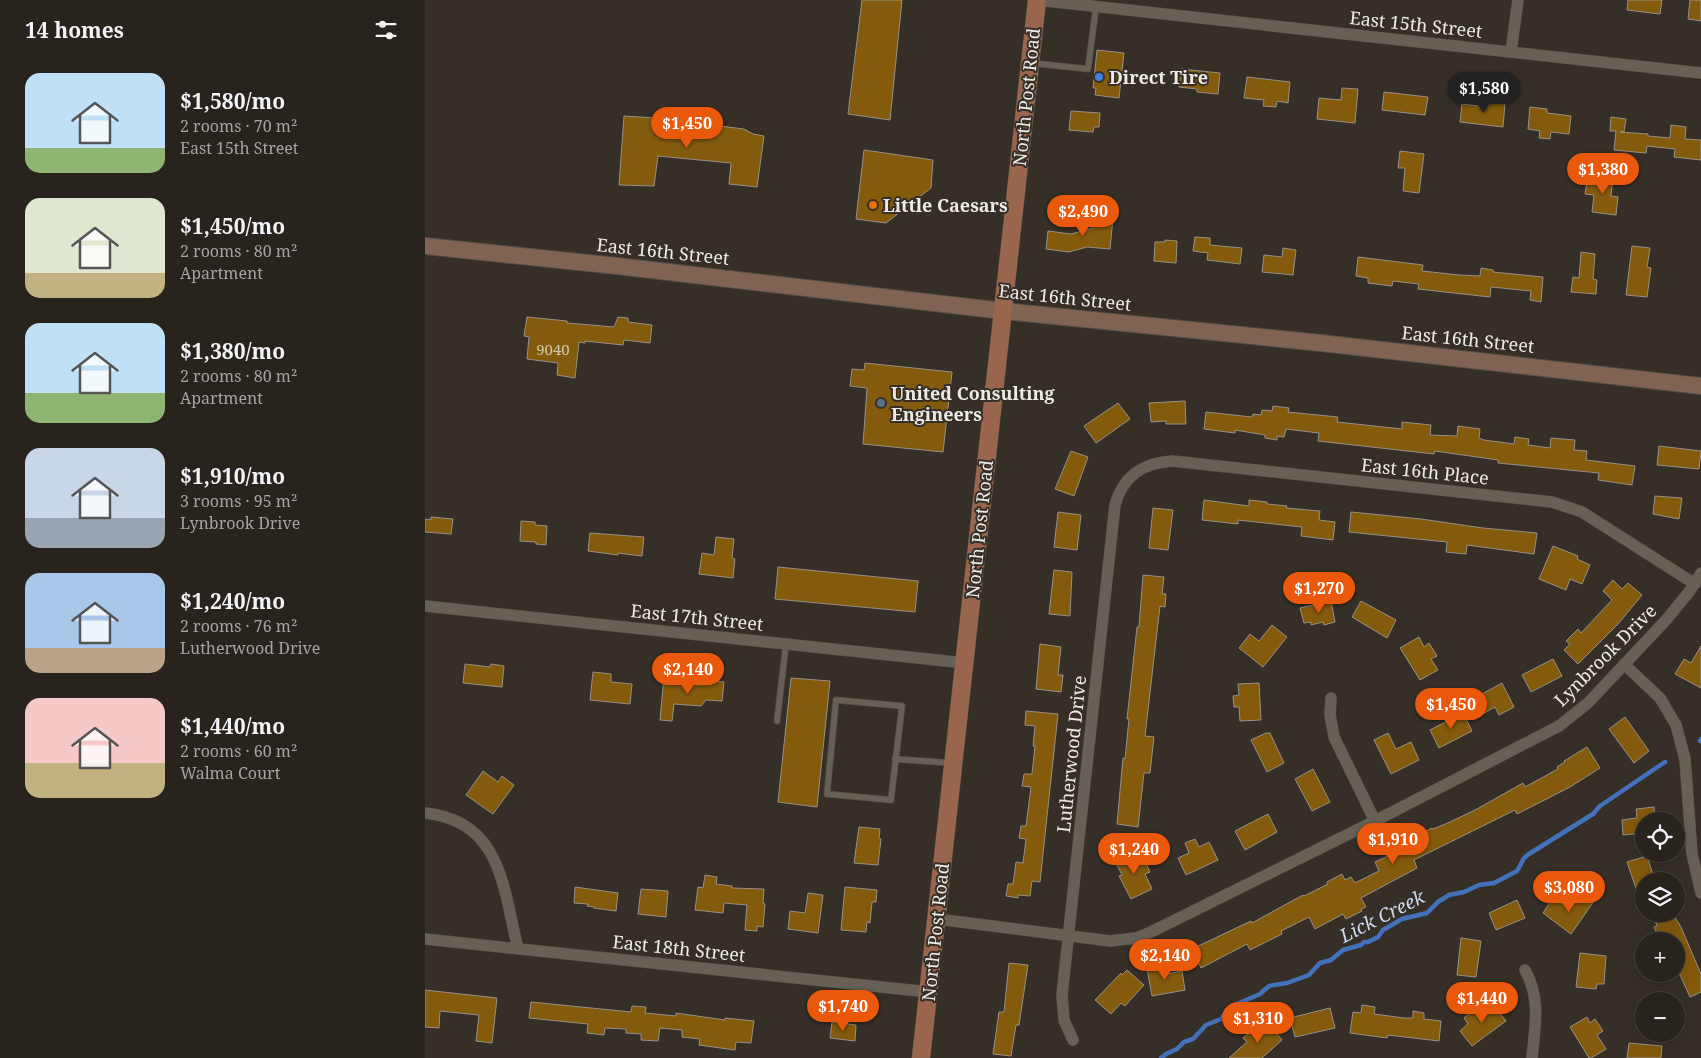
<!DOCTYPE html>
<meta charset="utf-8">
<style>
:root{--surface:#28231d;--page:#342f2a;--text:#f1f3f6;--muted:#a5a4a4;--line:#44403b;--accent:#ea580c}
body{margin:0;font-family:"Noto Serif",serif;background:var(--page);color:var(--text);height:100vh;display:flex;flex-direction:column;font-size:19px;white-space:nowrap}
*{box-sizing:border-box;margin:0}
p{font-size:16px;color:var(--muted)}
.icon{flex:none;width:28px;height:28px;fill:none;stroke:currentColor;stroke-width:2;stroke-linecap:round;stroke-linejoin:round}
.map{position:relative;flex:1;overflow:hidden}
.drawer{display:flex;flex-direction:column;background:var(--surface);width:425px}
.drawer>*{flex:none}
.tools{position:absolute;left:1210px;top:812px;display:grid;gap:10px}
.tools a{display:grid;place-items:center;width:50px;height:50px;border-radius:50%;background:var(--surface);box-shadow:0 5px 20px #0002,0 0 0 1px var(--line);font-size:25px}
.price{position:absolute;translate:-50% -42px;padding:0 11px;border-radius:18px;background:var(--accent);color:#fff;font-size:16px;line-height:32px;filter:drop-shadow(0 1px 2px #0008)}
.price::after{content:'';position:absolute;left:50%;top:30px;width:15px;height:11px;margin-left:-8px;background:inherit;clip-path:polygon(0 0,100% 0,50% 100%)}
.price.on{background:#222;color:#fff}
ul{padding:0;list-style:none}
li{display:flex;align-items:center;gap:15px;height:125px;padding:0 25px}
li span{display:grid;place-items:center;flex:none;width:140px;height:100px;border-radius:15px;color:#555}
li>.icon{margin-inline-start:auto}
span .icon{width:60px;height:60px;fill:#fffc;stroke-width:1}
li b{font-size:21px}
h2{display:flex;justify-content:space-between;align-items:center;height:60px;padding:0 25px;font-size:21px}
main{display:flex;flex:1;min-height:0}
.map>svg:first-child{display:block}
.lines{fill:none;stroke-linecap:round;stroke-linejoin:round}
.stream{stroke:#4471bb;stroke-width:4.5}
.building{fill:#845a0c;stroke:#989186}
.lane-casing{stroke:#534e47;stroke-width:7}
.street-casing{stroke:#534e47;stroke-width:12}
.secondary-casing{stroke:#534e47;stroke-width:18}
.primary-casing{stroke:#534e47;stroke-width:19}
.lane{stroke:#676056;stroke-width:5.5}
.street{stroke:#676056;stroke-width:11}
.secondary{stroke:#806352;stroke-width:16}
.primary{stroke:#99654d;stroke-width:18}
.shop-dot{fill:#3f7fe0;stroke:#352f27;stroke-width:2}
.food-dot{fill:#e8710a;stroke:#352f27;stroke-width:2}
.service-dot{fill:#5c6f8a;stroke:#352f27;stroke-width:2}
.labels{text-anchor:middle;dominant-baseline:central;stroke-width:4;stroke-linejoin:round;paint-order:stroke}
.number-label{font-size:15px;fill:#d4c6af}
.street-label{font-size:18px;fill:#eeeae5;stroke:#352f27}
.poi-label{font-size:18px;font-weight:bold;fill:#eeeae5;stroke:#352f27;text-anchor:start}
.water-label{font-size:19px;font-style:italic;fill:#cbd8ec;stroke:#352f27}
</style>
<main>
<section class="drawer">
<h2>14 homes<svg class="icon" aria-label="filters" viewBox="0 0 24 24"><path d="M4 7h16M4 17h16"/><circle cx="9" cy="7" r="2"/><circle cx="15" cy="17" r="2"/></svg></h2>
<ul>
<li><span style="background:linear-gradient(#bfe0f5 75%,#8fb573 0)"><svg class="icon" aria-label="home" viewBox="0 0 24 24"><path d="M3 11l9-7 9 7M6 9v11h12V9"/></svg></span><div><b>$1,580/mo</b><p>2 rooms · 70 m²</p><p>East 15th Street</p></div></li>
<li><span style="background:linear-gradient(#dfe7d0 75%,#c2b280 0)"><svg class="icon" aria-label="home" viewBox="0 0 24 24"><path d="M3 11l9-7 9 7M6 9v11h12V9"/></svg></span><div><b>$1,450/mo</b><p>2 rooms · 80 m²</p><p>Apartment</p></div></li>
<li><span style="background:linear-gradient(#bfe0f5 70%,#8fb573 0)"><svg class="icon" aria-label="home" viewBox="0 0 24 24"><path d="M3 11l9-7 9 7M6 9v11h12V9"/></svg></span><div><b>$1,380/mo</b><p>2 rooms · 80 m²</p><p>Apartment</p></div></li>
<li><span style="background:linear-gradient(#c9d6e8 70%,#9aa5b1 0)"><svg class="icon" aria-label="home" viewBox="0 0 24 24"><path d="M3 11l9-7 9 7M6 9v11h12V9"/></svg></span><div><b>$1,910/mo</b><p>3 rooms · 95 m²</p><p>Lynbrook Drive</p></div></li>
<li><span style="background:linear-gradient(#a9c7e8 75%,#b9a48a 0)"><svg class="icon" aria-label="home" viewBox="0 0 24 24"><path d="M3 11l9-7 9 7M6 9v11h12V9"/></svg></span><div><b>$1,240/mo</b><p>2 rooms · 76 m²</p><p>Lutherwood Drive</p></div></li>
<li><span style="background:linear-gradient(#f6c9c9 65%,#c2b280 0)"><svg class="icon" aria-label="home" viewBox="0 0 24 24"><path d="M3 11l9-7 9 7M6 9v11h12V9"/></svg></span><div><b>$1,440/mo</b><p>2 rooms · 60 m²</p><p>Walma Court</p></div></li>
</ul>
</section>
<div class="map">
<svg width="1276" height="1058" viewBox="0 0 1276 1058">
<rect width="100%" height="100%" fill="#352f27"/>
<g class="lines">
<path class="stream" d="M1275 741 1276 739
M736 1058 741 1054 752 1049 759 1042 768 1039 781 1025 796 1019 802 1010 812 1004 835 994 844 986 862 983 884 975 895 963 906 960 918 950 936 945 939 942H943L953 937 958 930 977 919 1002 913 1013 902 1024 895 1039 892 1054 885 1069 883 1092 871 1099 858 1104 854 1168 814 1175 806 1240 762"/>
</g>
<path class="building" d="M437 0H477L465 120 423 114Z
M1203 0H1237L1235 14 1202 10Z
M1265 0H1276V21L1263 19Z
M672 50 699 53 694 98 670 95 671 88H668Z
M756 69 795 73 793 94 772 92V89L754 87Z
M822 77 865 82 863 103 852 101 851 107 838 106 839 100 819 98Z
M917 88 933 89 930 123 892 119 894 98 916 100Z
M959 92 1003 97 1000 115 957 110Z
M1064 101 1080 103 1078 127 1035 122 1037 104 1063 107Z
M1105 107 1122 109V113L1146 116 1144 134 1126 132 1125 139 1114 138 1115 131 1103 129Z
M646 111 675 113 674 127H669L668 132 644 130Z
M199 116 230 118 319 129 328 134 339 136 332 187 304 184 306 163 233 156 229 186 194 185Z
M1186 117 1201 119 1199 132H1195L1223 134V136L1245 138 1246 125 1261 127 1260 139 1276 140V160L1249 157 1250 149 1222 146 1221 153 1189 150 1191 131H1185Z
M439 150 508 160 506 188 461 223 431 219Z
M975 151 999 154 994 193 978 191 980 168H973Z
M1171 173 1188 175 1186 196 1193 197 1191 215 1167 212 1169 195 1160 194 1162 181 1170 182Z
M669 217 688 218 685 249 662 247 644 252 621 249 623 231 646 234 668 228Z
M770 237 785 238V245L817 248 815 264 782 260 783 253 768 251Z
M740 240 752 241 751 263 729 261 730 242H740Z
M1207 246 1225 248 1222 267 1226 268 1222 297 1201 295Z
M858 248 871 250 868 275 837 272 839 255 857 257Z
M1156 252 1170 254 1168 279 1172 280 1171 294 1146 292 1148 277 1154 278Z
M933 257 998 265 997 271 1034 275 1055 276 1056 268 1068 270V272L1118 277 1116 302 1105 300 1106 291 1066 287 1065 297 993 289 994 284 968 281 967 286 943 283V278L931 276Z
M102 317 142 321V323L189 327 193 317 203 318V322L227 325 225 343 199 340 198 345 160 341V343L154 342 150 378 132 375 133 363 102 359 104 337 99 336Z
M440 363 527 372 518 452 438 444 442 388 425 386 427 369 439 370Z
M760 401 761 424H741V421L726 422 724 403Z
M693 403 705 419 671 443 659 426Z
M848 406 864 408 863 412 913 417 912 422 977 429V422L1006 425 1005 435 1032 436 1033 426 1055 429 1054 438 1059 440 1089 444 1090 437 1104 439 1103 445 1125 448 1126 438 1150 440 1149 450 1162 451 1161 460 1210 466 1207 485 1173 480 1174 473 1073 463V460L1010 451 1009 454 893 441 894 433 861 429 859 437 852 436V440L840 438V435L810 430V433L779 429 781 412 827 417 828 414 836 415 837 410 847 411Z
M1234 446 1276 451 1274 469 1232 465Z
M646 451 663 457 649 496 630 489Z
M1230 496 1257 498 1254 519 1228 514Z
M779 500 824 506V500L842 502V504L862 506 861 508 895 511 894 520 910 522 908 540 876 536 877 527 813 520V524L777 520Z
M728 508 748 510 743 550 724 548Z
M633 512 656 515 652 550 629 547Z
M926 512 996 519 1058 528 1112 533 1109 554 1042 545 1041 554 1021 552 1022 542 924 532Z
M6 517 28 519 26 534 0 532V519L6 520Z
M96 521 110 522V525L122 526 121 545 111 544V542L95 541Z
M165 533 219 537 217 556 193 553V555L163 551Z
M291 537 309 539 307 558 310 559 308 578 274 574 277 553 289 555Z
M1128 546 1153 556 1152 559 1165 565 1157 584 1145 579 1141 590 1114 579Z
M353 567 493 581 490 612 350 599Z
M629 570 647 572 645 616 624 614Z
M718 575 739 577 737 594H741L740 607 735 606 720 736 729 737 725 773H719L713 827 692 824 698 758 700 759 704 719H702L712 627H714Z
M1188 580 1197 589 1203 583 1217 595 1193 624 1153 664 1139 650 1145 644 1141 641 1153 629 1156 633 1187 600 1178 591Z
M906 601 910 622 899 625 898 622 886 625V622L879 623 875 608Z
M936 601 971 620 962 638 927 617Z
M847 625 862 637 838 667 814 648 825 634 834 641Z
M994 637 999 647 1004 643 1012 656 1006 659 1013 670 995 680 975 648Z
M615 644 636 647 633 675H638L636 692 611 689Z
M1276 646V688L1250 674 1259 659 1266 663Z
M1128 659 1137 676 1106 692 1097 675Z
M40 664 65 667 66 664 79 666 77 687 38 683Z
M168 672 186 674V682L207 684 205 704 165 700Z
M239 676 251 677V683L278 685V681L299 682 297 701 281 700 276 706 249 704 247 721 235 720Z
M366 678 405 681 392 807 353 802Z
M834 683 836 720 815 721 814 707H809L808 696 814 695 813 684Z
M1077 683 1089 707 1074 715 1070 707 1056 715 1048 699Z
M601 711 633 714 615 882 607 881 605 896 593 895V898L581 896 583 884H588L591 862 598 863 601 839 594 838 596 826H601L606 787 597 786 599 774H607L610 746H608L610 726 600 725Z
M1038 713 1047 731 1014 748 1005 730Z
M1200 717 1224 751 1209 763 1184 729Z
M841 733H845L859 763 842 772 826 740Z
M963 733 971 749 986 742 994 760 966 774 949 740Z
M1162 747 1175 768 1145 787 1092 814 1090 810 989 860 992 868 936 898 941 907 936 909 937 911 921 919 918 914 890 929 884 917 856 931 857 934 825 950 822 944 776 968 767 949 826 921 827 923 878 895 879 896 903 884 902 882 917 874 920 880 926 877 930 883 954 871 950 862 963 856 961 853 1007 828 1008 829 1025 822 1052 809 1098 783 1100 787 1133 769 1132 767 1140 762 1139 761Z
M888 769 905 802 887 811 870 779Z
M58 771 73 782 77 776 89 785 68 814 41 795Z
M1229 807 1230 821H1219V833L1198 835 1197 820 1212 818 1211 809Z
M843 814 852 832 820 850 810 831Z
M434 827 455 829 454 838 456 839 453 865 429 863Z
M770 839 774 847 784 842 793 860 761 875 753 858 764 853 760 843Z
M708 852 714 864 720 861 725 872 720 874 727 889 706 899 694 876 697 875 690 861Z
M1222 856 1230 881H1219V906H1217L1202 862Z
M280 875 292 877 291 884 307 886V888L339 889 338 903 340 904 338 927 332 926V931L320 930 322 905 299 903 298 913 270 910 273 887 278 888Z
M150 887 193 893 191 911 169 908V907L162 906 163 904 149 903Z
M420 887 452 890 451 902H447L445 923 442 922 441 932 416 930Z
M216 889 243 891 241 917 213 914Z
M383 893 398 895 393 933 363 929 365 911 380 913Z
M1157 893 1169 901 1146 934 1118 913 1128 898 1145 909Z
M1092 900 1100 918 1071 930 1064 913Z
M1238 914H1248L1256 927 1276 974V992L1265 997 1251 966V941H1239L1237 937 1234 939 1229 927 1232 926 1229 918Z
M1036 938 1056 941 1051 977 1032 975Z
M1155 953 1181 956 1179 984H1172L1171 989 1151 987Z
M584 963 603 965 594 1025H591L586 1056 568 1054 574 1012H579Z
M739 966 741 974 757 971 760 990 727 996 722 969Z
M702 970 719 985 700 1006 696 1003 686 1014 670 1000 696 973 697 975Z
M0 990 72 998 67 1043 51 1041 54 1015 15 1011 14 1028 0 1027Z
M106 1002 206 1012 207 1006 221 1007 220 1013 251 1016V1013L300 1020V1018L329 1021 326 1043 311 1042 310 1050 274 1045 275 1039 257 1037V1030L235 1028 233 1041 216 1040V1034L201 1033V1029L180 1028 179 1035 162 1033 163 1024 104 1018Z
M1067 1004 1081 1021 1047 1046 1035 1031 1043 1024 1039 1018 1050 1009 1055 1014Z
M937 1005 950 1007 949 1014 979 1018H988V1011L999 1013V1019L1016 1021 1014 1041 963 1035 962 1038 925 1033 928 1012 936 1013Z
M905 1008 910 1028 870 1037 865 1018Z
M1162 1017 1165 1023 1170 1019 1178 1031 1172 1035 1181 1049 1166 1058H1164L1145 1027Z
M407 1022 431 1025 430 1041 405 1038Z
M842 1027 846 1032 849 1030 857 1040 837 1058H804L822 1042 818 1038 830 1028 834 1034Z
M1204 1043 1237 1046 1236 1058H1202Z"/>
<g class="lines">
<g class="lane-casing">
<path id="lane" d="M606 63 663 69 671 7
M411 700 477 706 466 800 402 794Z
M352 721 361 644
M470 759 526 763"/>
</g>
<g class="street-casing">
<path id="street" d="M612 0 1276 73
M1086 52 1093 0
M0 606 540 663
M1199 664 1235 698 1251 725 1260 759 1267 854 1276 893
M906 698 905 715 909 737 950 821
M0 813C77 821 78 888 93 949
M512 919 685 941 711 938 724 933 950 821 1134 726 1163 703 1241 620 1264 592 1276 573
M0 939 504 992
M1100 970C1116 998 1110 1027 1107 1058
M648 1040 639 1020 637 995 690 505C698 476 717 463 747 461L1127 502 1157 512 1270 584"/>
</g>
<g class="secondary-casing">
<path id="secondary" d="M0 246 192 266 578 311 896 343 1276 386"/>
</g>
<g class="primary-casing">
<path id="primary" d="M496 1058 612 0"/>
</g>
<use href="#lane" class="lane"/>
<use href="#street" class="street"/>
<use href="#secondary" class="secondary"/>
<use href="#primary" class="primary"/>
</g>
<circle class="shop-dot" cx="674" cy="77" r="5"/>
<circle class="food-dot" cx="448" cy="205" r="5"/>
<circle class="service-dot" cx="456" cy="403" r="5"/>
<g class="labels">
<g class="number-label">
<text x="128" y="349">9040</text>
</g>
<g class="street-label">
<text transform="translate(991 24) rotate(6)">East 15th Street</text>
<text transform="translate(601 97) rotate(-84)">North Post Road</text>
<text transform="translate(238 251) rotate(6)">East 16th Street</text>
<text transform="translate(640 297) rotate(6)">East 16th Street</text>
<text transform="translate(1043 339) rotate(6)">East 16th Street</text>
<text transform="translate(1000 471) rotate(6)">East 16th Place</text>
<text transform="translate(554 529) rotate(-84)">North Post Road</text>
<text transform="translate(272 617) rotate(6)">East 17th Street</text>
<text transform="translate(1180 655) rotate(-45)">Lynbrook Drive</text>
<text transform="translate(646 754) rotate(-84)">Lutherwood Drive</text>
<text transform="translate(510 932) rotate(-84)">North Post Road</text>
<text transform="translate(254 948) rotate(6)">East 18th Street</text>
</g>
<g class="poi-label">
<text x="684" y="77">Direct Tire</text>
<text x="458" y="205">Little Caesars</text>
<text x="466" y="393">United Consulting<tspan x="466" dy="21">Engineers</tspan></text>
</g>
<g class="water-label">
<text transform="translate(957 916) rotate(-27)">Lick Creek</text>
</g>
</g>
</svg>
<div class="tools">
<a><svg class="icon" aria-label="locate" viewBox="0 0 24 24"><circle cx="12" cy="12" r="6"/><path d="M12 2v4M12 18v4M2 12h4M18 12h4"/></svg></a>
<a><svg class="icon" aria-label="layers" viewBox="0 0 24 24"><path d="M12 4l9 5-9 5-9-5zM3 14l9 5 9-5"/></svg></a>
<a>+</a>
<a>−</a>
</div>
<b class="price on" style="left:1059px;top:114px">$1,580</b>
<b class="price" style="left:262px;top:149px">$1,450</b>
<b class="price" style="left:1178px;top:195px">$1,380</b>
<b class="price" style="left:658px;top:237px">$2,490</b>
<b class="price" style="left:894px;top:614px">$1,270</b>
<b class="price" style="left:263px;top:695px">$2,140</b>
<b class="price" style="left:1026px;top:730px">$1,450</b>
<b class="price" style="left:968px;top:865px">$1,910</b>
<b class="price" style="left:709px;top:875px">$1,240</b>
<b class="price" style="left:1144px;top:913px">$3,080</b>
<b class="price" style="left:740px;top:981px">$2,140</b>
<b class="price" style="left:1057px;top:1024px">$1,440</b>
<b class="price" style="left:418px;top:1032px">$1,740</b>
<b class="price" style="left:833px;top:1044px">$1,310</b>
</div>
</main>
